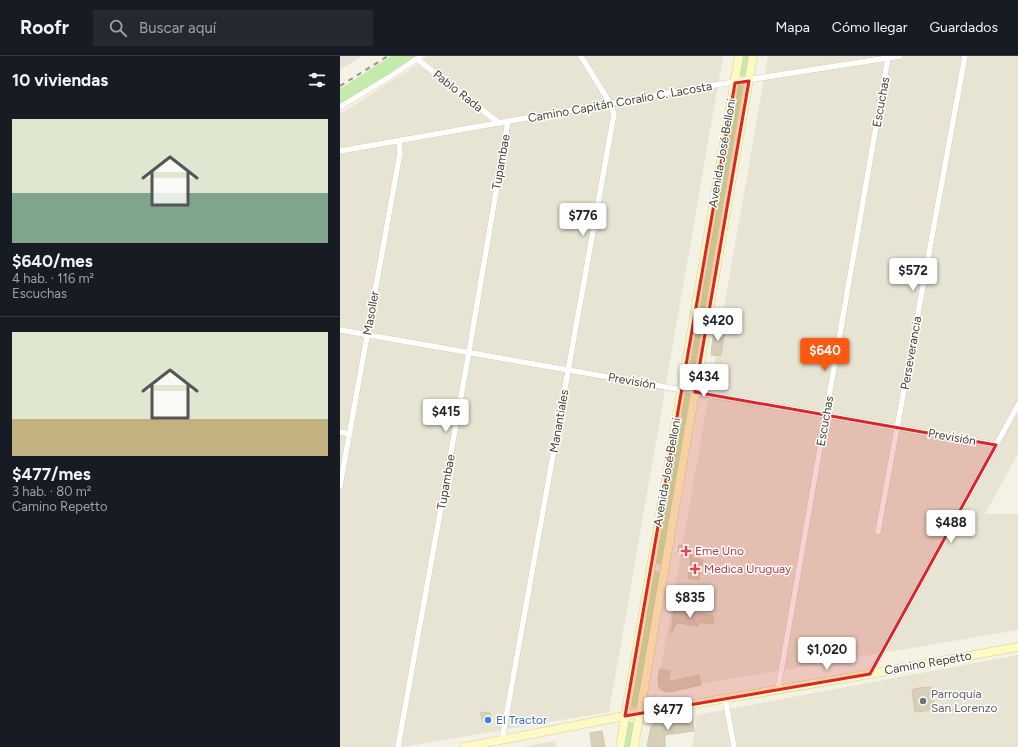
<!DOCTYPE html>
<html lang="es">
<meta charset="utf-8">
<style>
:root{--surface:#171b24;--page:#242831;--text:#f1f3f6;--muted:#9ea1a6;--line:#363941;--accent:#ff5911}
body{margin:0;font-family:Figtree,sans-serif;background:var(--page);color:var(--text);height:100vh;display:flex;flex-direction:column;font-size:15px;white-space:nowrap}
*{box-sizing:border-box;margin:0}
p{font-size:13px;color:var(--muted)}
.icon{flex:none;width:22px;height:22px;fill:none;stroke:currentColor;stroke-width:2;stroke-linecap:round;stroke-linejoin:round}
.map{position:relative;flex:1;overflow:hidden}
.side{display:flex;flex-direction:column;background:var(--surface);width:340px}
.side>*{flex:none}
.price{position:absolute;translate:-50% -34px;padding:0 9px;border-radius:4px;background:#fff;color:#222;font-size:13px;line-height:26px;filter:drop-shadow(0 1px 2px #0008)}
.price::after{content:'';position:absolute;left:50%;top:24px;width:12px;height:9px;margin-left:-6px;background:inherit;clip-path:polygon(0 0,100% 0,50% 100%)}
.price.current{background:var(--accent);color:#fff}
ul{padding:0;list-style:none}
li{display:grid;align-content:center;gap:8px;height:212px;padding:0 12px}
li+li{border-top:1px solid var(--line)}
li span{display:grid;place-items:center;height:124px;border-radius:0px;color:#555}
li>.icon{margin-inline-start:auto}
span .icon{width:72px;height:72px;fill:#fffc;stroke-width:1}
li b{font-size:17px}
h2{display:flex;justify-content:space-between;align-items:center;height:48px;padding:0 12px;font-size:17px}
header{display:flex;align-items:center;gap:24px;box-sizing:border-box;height:56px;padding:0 20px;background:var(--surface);border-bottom:1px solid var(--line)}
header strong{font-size:19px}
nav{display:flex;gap:22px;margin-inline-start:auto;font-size:14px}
.search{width:280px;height:36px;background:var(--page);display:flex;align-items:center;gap:10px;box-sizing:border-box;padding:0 14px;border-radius:0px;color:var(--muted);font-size:15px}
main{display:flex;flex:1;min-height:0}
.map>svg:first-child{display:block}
.residential{fill:#e8e4d3}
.industrial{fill:#e6e2da}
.green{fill:#c4ebab}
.building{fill:#d6cfba;stroke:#d1c8ad}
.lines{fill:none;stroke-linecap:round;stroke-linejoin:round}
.street-casing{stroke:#c0bba7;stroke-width:6}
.secondary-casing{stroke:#d6cf92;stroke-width:9}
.street{stroke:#fff;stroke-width:5.5}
.secondary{stroke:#fffac4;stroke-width:8}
.rail{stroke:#959595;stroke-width:2;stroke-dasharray:5 5;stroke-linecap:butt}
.marked{fill:#d62828;fill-opacity:0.2;stroke:#d62828;stroke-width:3;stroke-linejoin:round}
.health-dot{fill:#e0444e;stroke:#fff;stroke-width:1.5}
.worship-dot{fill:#6b7280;stroke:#fff;stroke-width:1.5}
.shop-dot{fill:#3f7fe0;stroke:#fff;stroke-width:1.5}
.labels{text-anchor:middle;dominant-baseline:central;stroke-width:3;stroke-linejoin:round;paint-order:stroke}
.street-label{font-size:12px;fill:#464234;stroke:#fff}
.health-label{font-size:12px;fill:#be3a42;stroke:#fff;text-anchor:start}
.worship-label{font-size:12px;fill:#5b616d;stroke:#fff;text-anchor:start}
.shop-label{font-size:12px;fill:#366cbe;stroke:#fff;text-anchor:start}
</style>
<header>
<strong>Roofr</strong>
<div class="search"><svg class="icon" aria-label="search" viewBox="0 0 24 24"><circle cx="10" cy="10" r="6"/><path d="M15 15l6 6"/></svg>Buscar aquí</div>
<nav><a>Mapa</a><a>Cómo llegar</a><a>Guardados</a></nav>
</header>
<main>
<section class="side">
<h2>10 viviendas<svg class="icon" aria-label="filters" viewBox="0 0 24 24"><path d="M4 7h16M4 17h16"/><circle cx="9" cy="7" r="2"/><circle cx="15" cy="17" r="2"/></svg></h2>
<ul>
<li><span style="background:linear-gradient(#dfe7d0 60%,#7fa58c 0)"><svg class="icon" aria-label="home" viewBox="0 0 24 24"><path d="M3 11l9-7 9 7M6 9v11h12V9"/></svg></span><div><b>$640/mes</b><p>4 hab. · 116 m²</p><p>Escuchas</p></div></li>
<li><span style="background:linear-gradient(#dfe7d0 70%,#c2b280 0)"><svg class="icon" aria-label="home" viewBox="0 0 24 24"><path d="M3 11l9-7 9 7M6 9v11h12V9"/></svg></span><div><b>$477/mes</b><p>3 hab. · 80 m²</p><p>Camino Repetto</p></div></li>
</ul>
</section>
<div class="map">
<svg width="678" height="691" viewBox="0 0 678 691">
<rect width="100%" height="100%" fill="#f4f1e5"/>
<path class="residential" d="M88 0H383L269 656 62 691H0V58L68 15Z
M428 0H678V397L645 458H678V574L317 635Z
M678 599V691H352L357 659Z
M215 685 216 691H182Z"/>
<path class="industrial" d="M0 0H22L0 14Z"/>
<path class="green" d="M51 0H76L47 19 0 48V33Z
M401 0H409L405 20 403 21 398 19Z
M398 28 403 30 352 328 351 330 346 329Z
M349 336 350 338 322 507 320 509 315 508 343 337Z
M313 515H318L320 518 298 650 293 652 290 650Z
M287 666H292L294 669 290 691H281Z"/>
<path class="building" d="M374 273 385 274 381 300 371 299Z
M339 489 347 490 346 492 353 493 352 502 363 504 359 524 348 522 351 502 342 501V496H338Z
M334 554 374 560 373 568 359 566 358 570 337 567 331 577Z
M320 613 330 615 328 626 359 619 361 629 330 636 323 635 319 630 318 623Z
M591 631 595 654 575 656 572 634 578 632Z
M140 656 150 657 151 665 143 666Z
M352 661 354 675 325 679V691H307L311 670 315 667Z
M262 675 265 691H252L250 677Z"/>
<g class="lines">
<g class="street-casing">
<path id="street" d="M77 3 159 67
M0 51 53 19 81 0
M0 95 356 32 560 0
M0 274 656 389
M0 376 9 378
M0 430 60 97 59 85
M538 476 625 0
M530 618 678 349
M438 633 548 2
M385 642 394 691
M162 684 274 58 270 47 241 0
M58 691 129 296 168 65"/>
</g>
<g class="secondary-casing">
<path id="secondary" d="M125 691 300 657 530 618 678 591
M280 691 399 0
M294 691 413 0"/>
</g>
<use href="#street" class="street"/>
<use href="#secondary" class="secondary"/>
<path class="rail" d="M0 30 48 0"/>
</g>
<path class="marked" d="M409 25 355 336 656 389 530 618 285 660 395 27Z"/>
<g class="health-dot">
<path d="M344 489h4v4h4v4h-4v4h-4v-4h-4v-4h4z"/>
<path d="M353 507h4v4h4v4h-4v4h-4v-4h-4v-4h4z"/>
</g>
<circle class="worship-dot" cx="583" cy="645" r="4"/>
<circle class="shop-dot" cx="148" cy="664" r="4"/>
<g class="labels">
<g class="street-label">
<text transform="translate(118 35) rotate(38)">Pablo Rada</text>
<text transform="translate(280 46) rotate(-10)">Camino Capitán Coralio C. Lacosta</text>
<text transform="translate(541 46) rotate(-80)">Escuchas</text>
<text transform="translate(382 97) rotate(-80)">Avenida José Belloni</text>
<text transform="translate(161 106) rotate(-80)">Tupambae</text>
<text transform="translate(31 257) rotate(-80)">Masoller</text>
<text transform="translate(571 297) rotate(-80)">Perseverancia</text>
<text transform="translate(292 325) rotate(10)">Previsión</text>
<text transform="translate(219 365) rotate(-80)">Manantiales</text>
<text transform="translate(485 365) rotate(-80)">Escuchas</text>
<text transform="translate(612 381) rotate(10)">Previsión</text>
<text transform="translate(327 416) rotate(-80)">Avenida José Belloni</text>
<text transform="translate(106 426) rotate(-80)">Tupambae</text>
<text transform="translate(588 607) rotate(-10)">Camino Repetto</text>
</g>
<g class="health-label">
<text x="355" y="495">Eme Uno</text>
<text x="364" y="513">Medica Uruguay</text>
</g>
<g class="worship-label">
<text x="591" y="638">Parroquía<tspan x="591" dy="14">San Lorenzo</tspan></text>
</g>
<g class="shop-label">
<text x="156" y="664">El Tractor</text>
</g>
</g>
</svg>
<b class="price" style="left:243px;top:181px">$776</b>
<b class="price" style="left:573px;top:236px">$572</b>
<b class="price" style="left:378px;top:286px">$420</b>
<b class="price current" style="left:485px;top:316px">$640</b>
<b class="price" style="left:364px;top:342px">$434</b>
<b class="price" style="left:106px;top:377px">$415</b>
<b class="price" style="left:611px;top:488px">$488</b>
<b class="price" style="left:350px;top:563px">$835</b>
<b class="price" style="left:487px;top:615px">$1,020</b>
<b class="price" style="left:328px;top:675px">$477</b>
</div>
</main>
